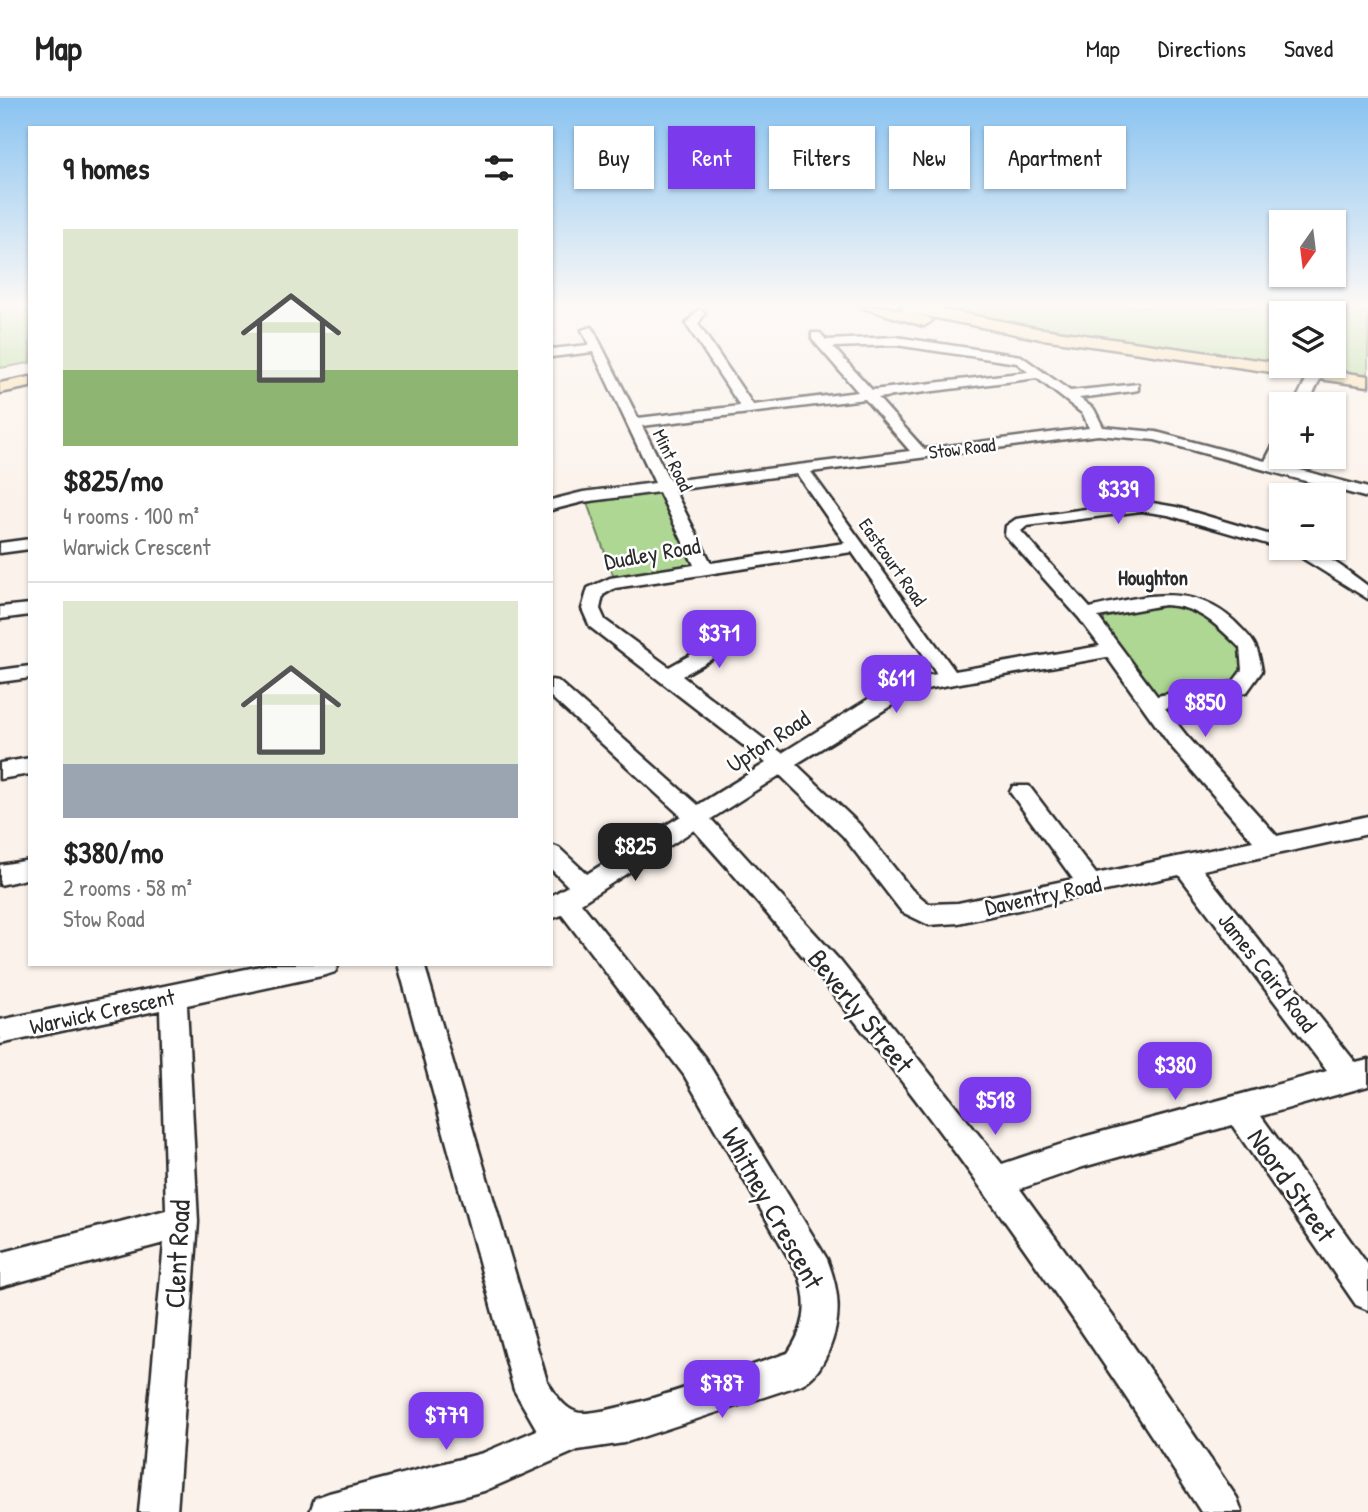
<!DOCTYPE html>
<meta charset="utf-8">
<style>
:root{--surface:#fff;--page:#f6f6f6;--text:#222;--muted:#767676;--line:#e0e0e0;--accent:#7c3aed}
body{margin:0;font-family:"Patrick Hand",sans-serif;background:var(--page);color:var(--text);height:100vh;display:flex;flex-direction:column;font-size:26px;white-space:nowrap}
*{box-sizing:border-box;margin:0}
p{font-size:23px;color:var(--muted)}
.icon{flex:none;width:38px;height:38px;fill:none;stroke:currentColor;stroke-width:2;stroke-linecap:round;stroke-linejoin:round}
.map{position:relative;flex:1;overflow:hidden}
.side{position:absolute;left:28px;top:28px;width:525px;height:840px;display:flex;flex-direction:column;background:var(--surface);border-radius:0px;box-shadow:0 2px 5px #0004}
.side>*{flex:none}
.guide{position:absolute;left:574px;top:28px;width:665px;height:63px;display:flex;gap:14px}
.needle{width:46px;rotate:194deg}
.tools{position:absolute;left:1269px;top:112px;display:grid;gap:14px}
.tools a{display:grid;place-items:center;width:77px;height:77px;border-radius:0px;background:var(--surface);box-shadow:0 2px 5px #0004;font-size:35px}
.price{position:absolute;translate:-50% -60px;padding:0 16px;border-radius:14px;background:var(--accent);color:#fff;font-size:23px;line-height:46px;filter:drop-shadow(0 2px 4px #0008)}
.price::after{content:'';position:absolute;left:50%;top:42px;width:21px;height:16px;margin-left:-10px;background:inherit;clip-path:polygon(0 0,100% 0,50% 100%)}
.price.on{background:#222;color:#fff}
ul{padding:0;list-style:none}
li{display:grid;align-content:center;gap:14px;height:371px;padding:0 35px}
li+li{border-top:2px solid var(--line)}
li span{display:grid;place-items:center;height:217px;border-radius:0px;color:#555}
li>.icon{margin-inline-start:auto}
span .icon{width:126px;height:126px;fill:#fffc;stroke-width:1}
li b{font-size:30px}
h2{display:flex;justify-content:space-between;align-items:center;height:84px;padding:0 35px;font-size:30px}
.pill{padding:0 24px;border-radius:0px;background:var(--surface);box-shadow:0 2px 5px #0004;font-size:24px;line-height:63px}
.pill.on{background:var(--accent);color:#fff}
header{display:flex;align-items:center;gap:42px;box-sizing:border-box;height:98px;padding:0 35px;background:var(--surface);border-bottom:2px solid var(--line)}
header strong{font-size:33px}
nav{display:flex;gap:38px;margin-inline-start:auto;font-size:24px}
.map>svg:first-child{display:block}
.green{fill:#aed793;stroke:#6c815f;stroke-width:2}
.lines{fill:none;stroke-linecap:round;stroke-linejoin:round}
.minor-casing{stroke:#2b2b2b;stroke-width:5}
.major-casing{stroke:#2b2b2b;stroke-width:5}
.minor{fill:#fff;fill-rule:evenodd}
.major{fill:#f9deab;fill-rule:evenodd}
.labels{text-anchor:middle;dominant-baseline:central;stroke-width:5;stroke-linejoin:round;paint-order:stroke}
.far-street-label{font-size:19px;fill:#2b2b2b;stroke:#fff}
.far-neighbourhood-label{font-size:21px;font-weight:bold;fill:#2b2b2b;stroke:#fff}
.street-label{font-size:23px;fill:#2b2b2b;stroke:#fff}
.near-street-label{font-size:28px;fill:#2b2b2b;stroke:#fff}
</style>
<header>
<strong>Map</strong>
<nav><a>Map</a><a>Directions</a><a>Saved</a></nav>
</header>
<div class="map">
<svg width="1368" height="1414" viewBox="0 0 1368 1414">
<rect width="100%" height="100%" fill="#fbf2eb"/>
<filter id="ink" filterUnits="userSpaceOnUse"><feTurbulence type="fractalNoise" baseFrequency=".0143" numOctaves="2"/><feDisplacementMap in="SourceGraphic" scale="14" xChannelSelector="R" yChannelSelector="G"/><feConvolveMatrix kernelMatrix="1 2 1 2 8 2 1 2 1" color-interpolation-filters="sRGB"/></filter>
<g filter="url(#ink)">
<path class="green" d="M0 209H30V265L0 270Z
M921 209H1368V279L1291 268H1334V215H1281V266L1073 237Z
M653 394 662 398 693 463 689 468 614 480 586 402Z
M1169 505 1196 510 1243 550V578L1237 584 1157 596 1148 591 1104 527V520Z"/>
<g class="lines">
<g class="minor-casing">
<path id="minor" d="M699 211 705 215 698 226 753 307 858 294 812 241V235H820L826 242 896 239 1021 258 1070 293 1138 286V292L1133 293 1079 300 1094 311 1103 329 1156 334 1265 363 1276 342 1281 341 1282 359 1278 366 1368 390V400L1155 342 1098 337 811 374 955 573 1100 548 1079 520 1005 437 1006 428 1016 421 1141 403 1176 409 1281 440V450L1168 417 1141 413 1027 428 1021 433 1090 510C1142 498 1191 484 1234 523 1253 542 1258 546 1262 573L1247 594 1165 610 1186 637 1277 738 1368 718V736L1203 772 1356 965 1368 962V988L1261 1018 1368 1167V1212L1356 1207 1232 1027 1083 1069 1020 1091 1112 1217 1237 1400 1242 1414H1201C1047 1175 884 943 694 732L581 805 704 959 827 1161C840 1194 842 1221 828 1254 821 1269 815 1280 800 1287L624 1345 578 1352 484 1393 403 1414H310L315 1400 329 1395 483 1355 537 1332 514 1292 398 866H424L547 1283C555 1295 562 1309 576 1314 602 1323 754 1266 788 1255 805 1230 809 1209 800 1180L684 977 562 817 551 821V798L568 788 551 771V747L559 750 587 776 681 718 551 599V582L558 583 698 707 766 665 590 529 582 511 588 490 610 480 694 467 659 394 583 404 551 412V402L583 394 655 385 593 254 551 259V251L589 247 582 232 592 229 638 320 740 308 686 226ZM896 247 1017 265 1028 274 872 292 833 249ZM1037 280 1083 316 1089 330 924 351 878 300ZM865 301 910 353 670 383 642 328ZM797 376 845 445 711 465 674 392ZM852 454 937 576 903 582 886 590 782 655 682 578 731 550 745 528 743 524H729L717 542 669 569 605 522 600 511 603 497 615 490ZM1164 507C1199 508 1217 527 1240 550L1242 572 1233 584 1157 598 1098 519ZM1107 559 1170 647 1253 743 1096 776 1029 688H1013L1010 694 1073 781 958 805 929 806 912 792 859 726 796 666 915 593ZM780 677 843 738 902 814 929 827 958 825 1179 777 1327 973 1083 1039 1002 1066 841 864 711 721Z
M1311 272 1323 275 1308 306H1294Z
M30 441V451L0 455V445Z
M1286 450C1320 449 1342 469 1368 488V501Z
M30 506V517L0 521V509Z
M30 568V580L0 584V572Z
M30 660V676L0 681V665Z
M30 762V780L0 787V767Z
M270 866H339L335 874 326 877 187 907 198 1124 177 1414H139L164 1145 0 1189V1155L166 1112 160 912 0 946V922Z"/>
</g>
<g class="major-casing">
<path id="major" d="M860 209H887L930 220 932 223 924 228Z
M899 209H930L1036 230 1368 278V288L1036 240 906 214Z
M30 279V289L0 295V285Z"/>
</g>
<use href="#minor" class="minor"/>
<use href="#major" class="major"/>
</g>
</g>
<linearGradient id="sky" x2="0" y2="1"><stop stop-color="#89c3f1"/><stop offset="0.51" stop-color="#fdf9f6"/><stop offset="1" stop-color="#fdf9f6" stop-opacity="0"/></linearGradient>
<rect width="1368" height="407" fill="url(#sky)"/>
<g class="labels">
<g class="far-street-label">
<text transform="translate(962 350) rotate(-7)">Stow Road</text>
<text transform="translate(673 362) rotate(64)">Mint Road</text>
<text transform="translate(893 464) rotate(55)">Eastcourt Road</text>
</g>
<g class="far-neighbourhood-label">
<text x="1153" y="479">Houghton</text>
</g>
<g class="street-label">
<text transform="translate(652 455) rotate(-10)">Dudley Road</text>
<text transform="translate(768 643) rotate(-33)">Upton Road</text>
<text transform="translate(1043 797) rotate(-12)">Daventry Road</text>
<text transform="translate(1268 874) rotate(52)">James Caird Road</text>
<text transform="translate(102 913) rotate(-12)">Warwick Crescent</text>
</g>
<g class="near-street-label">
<text transform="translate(861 913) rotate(51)">Beverly Street</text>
<text transform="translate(1292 1087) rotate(55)">Noord Street</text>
<text transform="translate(773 1110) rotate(61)">Whitney Crescent</text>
<text transform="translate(177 1156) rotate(-87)">Clent Road</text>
</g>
</g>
</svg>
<div class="tools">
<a><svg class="needle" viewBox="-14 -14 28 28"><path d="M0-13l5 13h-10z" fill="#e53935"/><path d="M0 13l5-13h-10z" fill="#767676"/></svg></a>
<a><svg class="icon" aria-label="layers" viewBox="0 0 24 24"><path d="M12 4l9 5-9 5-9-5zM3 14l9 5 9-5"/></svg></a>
<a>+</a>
<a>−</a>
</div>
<b class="price" style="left:1118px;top:428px">$339</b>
<b class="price" style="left:719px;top:572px">$371</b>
<b class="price" style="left:896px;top:617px">$611</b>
<b class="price" style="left:1205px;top:641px">$850</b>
<b class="price on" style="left:635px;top:785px">$825</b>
<b class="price" style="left:1175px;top:1004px">$380</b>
<b class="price" style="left:995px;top:1039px">$518</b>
<b class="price" style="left:722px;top:1322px">$787</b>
<b class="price" style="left:446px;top:1354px">$779</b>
<div class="guide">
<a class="pill">Buy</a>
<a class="pill on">Rent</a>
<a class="pill">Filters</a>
<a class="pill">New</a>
<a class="pill">Apartment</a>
</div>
<section class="side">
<h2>9 homes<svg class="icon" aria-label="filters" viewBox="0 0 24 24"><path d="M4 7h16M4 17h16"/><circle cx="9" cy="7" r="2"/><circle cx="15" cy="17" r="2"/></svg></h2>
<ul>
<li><span style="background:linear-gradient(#dfe7d0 65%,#8fb573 0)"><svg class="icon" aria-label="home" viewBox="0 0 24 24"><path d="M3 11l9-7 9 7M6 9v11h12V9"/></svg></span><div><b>$825/mo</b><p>4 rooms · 100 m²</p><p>Warwick Crescent</p></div></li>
<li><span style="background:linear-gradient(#dfe7d0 75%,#9aa5b1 0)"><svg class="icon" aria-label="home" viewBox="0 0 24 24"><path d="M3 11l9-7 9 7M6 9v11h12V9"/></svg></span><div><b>$380/mo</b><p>2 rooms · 58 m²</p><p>Stow Road</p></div></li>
</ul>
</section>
</div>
